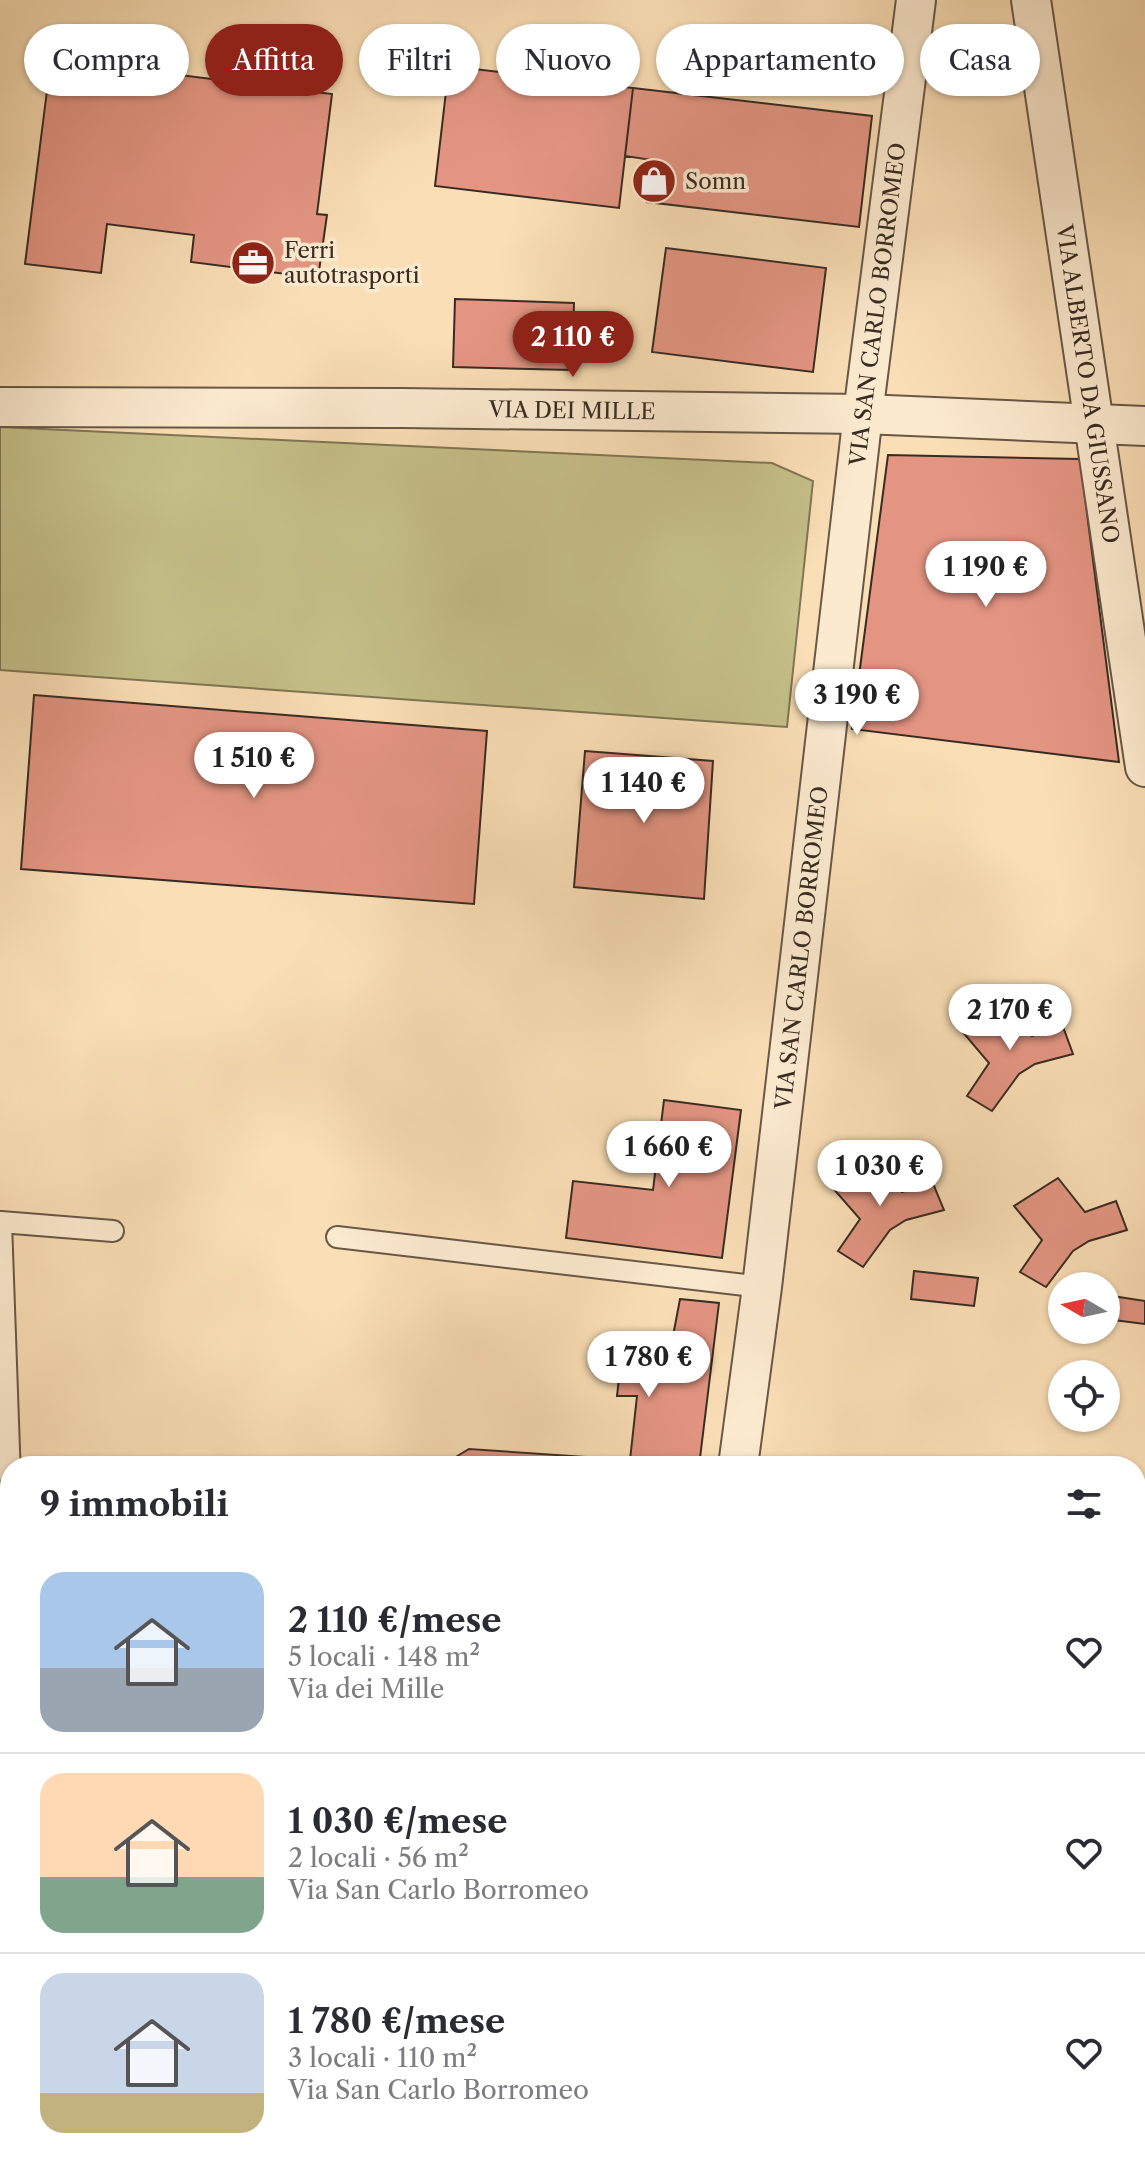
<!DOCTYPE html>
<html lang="it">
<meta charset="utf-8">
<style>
:root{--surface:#fff;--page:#f2f2f3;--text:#2b2b33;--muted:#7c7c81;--line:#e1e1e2;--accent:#8f2418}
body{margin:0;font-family:"Libre Caslon Text",serif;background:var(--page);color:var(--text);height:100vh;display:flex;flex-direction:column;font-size:30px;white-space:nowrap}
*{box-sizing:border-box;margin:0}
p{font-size:26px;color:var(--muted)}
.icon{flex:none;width:44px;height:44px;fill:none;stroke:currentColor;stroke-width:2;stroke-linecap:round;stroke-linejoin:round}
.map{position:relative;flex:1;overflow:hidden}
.panel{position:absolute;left:0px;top:1456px;width:1146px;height:714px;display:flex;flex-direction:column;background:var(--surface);border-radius:32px 32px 0 0;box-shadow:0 2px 6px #0004}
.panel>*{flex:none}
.top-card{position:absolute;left:24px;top:24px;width:1098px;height:72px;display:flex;gap:16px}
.needle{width:52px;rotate:279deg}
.tools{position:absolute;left:1048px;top:1272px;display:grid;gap:16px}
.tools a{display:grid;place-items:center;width:72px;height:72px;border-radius:50%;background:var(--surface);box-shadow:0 2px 6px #0004;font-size:40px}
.price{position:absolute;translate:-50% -68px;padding:0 18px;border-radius:28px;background:#fff;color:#222;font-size:26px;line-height:52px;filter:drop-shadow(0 2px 4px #0008)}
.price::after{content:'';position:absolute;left:50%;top:48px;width:24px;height:18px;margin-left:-12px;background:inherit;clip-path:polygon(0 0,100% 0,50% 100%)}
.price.current{background:var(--accent);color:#fff}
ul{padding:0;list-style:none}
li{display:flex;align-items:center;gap:24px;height:200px;padding:0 40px}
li+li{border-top:2px solid var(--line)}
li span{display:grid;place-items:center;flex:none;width:224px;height:160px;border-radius:24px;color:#555}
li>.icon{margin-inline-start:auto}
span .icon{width:96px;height:96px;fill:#fffc;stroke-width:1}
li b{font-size:34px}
h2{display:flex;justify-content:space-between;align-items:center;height:96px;padding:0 40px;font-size:34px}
.tag{padding:0 28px;border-radius:36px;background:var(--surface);box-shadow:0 2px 6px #0004;font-size:28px;line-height:72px}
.tag.current{background:var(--accent);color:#fff}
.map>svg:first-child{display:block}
.green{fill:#c5bf88;stroke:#7e7655;stroke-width:2}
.building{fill:#e39582;stroke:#382c22;stroke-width:2}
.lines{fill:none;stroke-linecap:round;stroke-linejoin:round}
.service-casing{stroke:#685847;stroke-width:24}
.minor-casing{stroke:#685847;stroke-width:42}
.service{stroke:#fceacf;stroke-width:20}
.minor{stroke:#fceacf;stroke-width:38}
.labels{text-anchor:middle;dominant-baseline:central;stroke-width:7;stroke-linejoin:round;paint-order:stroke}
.poi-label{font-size:22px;fill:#382c22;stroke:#fceacf;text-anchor:start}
.street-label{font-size:22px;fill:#382c22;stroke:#fceacf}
</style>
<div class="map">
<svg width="1145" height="2169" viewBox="0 0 1145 2169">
<rect width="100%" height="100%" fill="#fadeb5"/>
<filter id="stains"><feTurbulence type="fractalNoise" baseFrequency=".0025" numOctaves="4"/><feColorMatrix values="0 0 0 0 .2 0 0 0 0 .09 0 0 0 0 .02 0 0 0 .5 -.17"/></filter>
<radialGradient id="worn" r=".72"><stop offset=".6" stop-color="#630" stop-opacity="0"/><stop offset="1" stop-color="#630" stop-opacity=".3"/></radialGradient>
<path class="green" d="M0 427 772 463 813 481 787 727 0 670Z"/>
<path class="building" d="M51 59 332 94 317 214 327 215 318 278 191 262 194 235 107 224 101 273 25 264Z
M449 66 633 88 619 208 435 186Z
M633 88 872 116 859 227 647 202 652 160 625 156Z
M666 248 826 268 813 372 652 352Z
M455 299 574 303 572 370 453 367Z
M888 455 1080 459 1119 762 852 729Z
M34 695 487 731 474 904 21 869Z
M585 751 713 761 704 899 574 887Z
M1004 1002 1032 1036 1062 1024 1073 1054 1035 1064 1019 1074 992 1111 967 1096 989 1063 961 1030Z
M664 1100 741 1110 722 1258 566 1238 573 1181 653 1190Z
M875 1158 902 1192 932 1181 944 1210 906 1220 890 1230 863 1267 838 1251 860 1219 831 1186Z
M1058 1178 1085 1212 1116 1201 1127 1230 1089 1241 1073 1251 1046 1287 1020 1272 1042 1240 1014 1206Z
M914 1271 978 1278 974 1306 911 1299Z
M1106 1295 1145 1301V1324L1106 1319Z
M680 1299 719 1303 699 1466H441L469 1449 630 1460 637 1396H617L622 1351H630L632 1335 673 1336Z
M10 1834V1916H6Z"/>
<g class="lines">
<g class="service-casing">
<path id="service" d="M337 1237 762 1287
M10 1478 1 1222 113 1231"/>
</g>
<g class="minor-casing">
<g id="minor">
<path id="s1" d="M1031 0 1145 767"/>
<path id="s2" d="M0 407 403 408 863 414 1145 426"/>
<path id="s3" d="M738 1466 762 1287 863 414 916 0"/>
<path d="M0 1754 10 1499"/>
<path d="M1136 2059H1145"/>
<path d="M636 2169 638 2160"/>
</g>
</g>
<use href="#service" class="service"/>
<use href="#minor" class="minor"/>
</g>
<defs>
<g id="shop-disc" transform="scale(2.3)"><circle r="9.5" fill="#8f2418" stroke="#fceacf"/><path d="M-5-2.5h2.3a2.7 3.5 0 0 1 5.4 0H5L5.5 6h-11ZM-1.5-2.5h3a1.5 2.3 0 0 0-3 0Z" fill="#fff"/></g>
<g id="office-disc" transform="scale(2.3)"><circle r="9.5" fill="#8f2418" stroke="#fceacf"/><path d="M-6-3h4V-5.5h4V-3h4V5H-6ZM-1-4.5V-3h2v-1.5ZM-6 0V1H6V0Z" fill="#fff"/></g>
</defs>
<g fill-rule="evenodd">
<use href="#shop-disc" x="654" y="181"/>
<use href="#office-disc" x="253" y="263"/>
</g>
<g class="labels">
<g class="poi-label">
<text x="685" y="181">Somn</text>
<text x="284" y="250">Ferri<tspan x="284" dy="25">autotrasporti</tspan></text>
</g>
<g class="street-label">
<text stroke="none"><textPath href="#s3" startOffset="1170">VIA SAN CARLO BORROMEO</textPath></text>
<text stroke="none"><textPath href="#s1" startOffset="388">VIA ALBERTO DA GIUSSANO</textPath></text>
<text stroke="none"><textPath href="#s2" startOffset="572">VIA DEI MILLE</textPath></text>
<text stroke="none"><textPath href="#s3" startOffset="522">VIA SAN CARLO BORROMEO</textPath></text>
</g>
</g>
<rect width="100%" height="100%" filter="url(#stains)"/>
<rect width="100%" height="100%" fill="url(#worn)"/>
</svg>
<div class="tools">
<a><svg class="needle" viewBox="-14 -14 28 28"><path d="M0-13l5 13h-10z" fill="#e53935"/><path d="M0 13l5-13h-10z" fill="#7c7c81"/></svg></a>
<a><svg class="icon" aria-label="locate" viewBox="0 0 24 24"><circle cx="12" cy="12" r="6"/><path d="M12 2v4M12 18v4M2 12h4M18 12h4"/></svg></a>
</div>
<b class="price current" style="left:573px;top:379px">2 110 €</b>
<b class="price" style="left:986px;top:609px">1 190 €</b>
<b class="price" style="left:857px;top:737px">3 190 €</b>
<b class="price" style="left:254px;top:800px">1 510 €</b>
<b class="price" style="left:644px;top:825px">1 140 €</b>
<b class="price" style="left:1010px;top:1052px">2 170 €</b>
<b class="price" style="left:669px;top:1189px">1 660 €</b>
<b class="price" style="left:880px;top:1208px">1 030 €</b>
<b class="price" style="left:649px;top:1399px">1 780 €</b>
<div class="top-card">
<a class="tag">Compra</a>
<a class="tag current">Affitta</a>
<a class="tag">Filtri</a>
<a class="tag">Nuovo</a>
<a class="tag">Appartamento</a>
<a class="tag">Casa</a>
</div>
<section class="panel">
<h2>9 immobili<svg class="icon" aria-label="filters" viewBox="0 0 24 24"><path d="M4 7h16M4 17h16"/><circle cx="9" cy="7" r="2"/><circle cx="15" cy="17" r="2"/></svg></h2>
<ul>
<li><span style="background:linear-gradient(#a9c7e8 60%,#9aa5b1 0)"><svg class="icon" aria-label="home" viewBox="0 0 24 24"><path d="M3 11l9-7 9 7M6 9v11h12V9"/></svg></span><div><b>2 110 €/mese</b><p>5 locali · 148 m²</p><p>Via dei Mille</p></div><svg class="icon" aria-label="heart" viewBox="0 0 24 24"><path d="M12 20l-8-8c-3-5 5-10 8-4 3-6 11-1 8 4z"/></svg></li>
<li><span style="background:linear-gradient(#ffd9b3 65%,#7fa58c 0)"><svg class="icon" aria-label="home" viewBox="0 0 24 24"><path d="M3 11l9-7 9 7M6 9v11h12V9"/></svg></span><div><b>1 030 €/mese</b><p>2 locali · 56 m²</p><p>Via San Carlo Borromeo</p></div><svg class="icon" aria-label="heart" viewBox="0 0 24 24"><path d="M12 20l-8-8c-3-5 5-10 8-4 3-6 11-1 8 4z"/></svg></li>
<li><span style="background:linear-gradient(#c9d6e8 75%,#c2b280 0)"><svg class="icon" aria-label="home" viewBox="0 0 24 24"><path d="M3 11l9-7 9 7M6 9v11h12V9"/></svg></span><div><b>1 780 €/mese</b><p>3 locali · 110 m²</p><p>Via San Carlo Borromeo</p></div><svg class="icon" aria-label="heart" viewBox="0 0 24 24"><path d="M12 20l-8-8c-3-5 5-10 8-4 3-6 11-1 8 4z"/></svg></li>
</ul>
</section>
</div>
